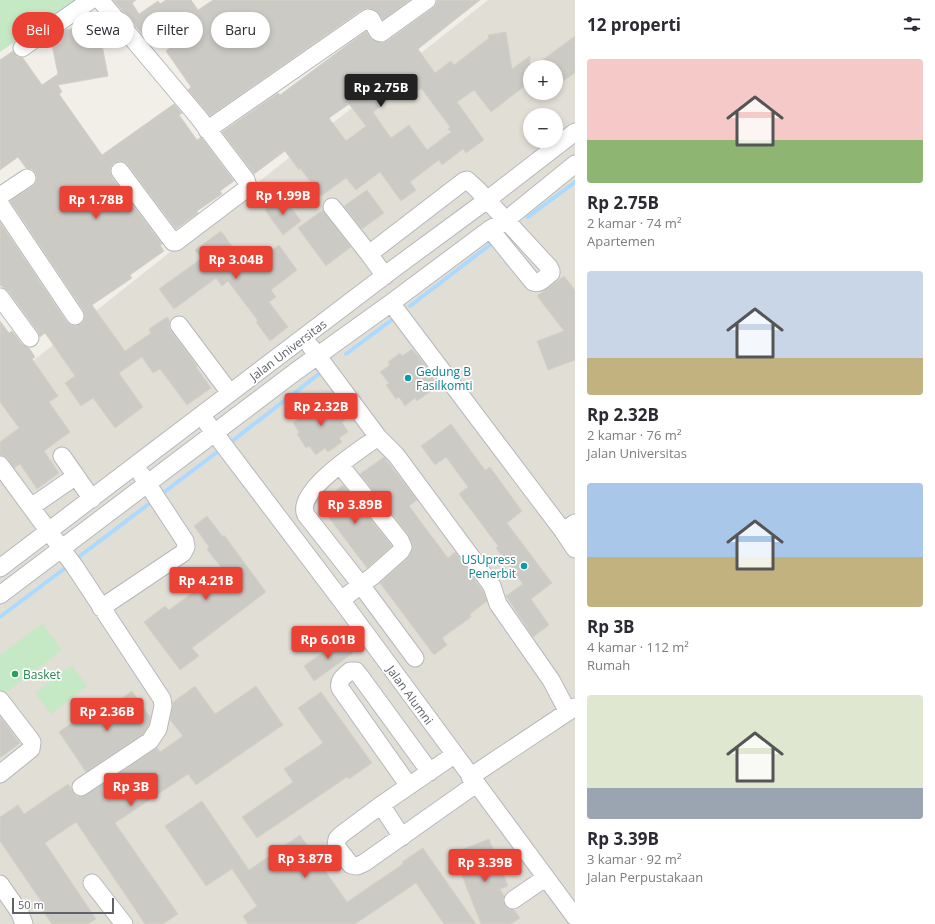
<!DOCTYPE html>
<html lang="id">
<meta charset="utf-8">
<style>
:root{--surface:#fff;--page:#f7f7f7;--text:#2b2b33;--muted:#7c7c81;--accent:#ea4335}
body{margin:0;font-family:"Open Sans",sans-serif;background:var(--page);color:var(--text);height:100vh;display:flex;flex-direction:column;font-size:15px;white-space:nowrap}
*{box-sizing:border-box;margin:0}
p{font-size:13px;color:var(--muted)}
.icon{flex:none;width:22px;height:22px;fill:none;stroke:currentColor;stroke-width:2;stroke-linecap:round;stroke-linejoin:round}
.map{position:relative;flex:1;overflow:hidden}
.drawer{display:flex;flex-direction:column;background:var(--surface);width:360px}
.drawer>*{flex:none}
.banner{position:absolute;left:12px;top:12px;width:380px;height:36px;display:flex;gap:8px}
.fabs{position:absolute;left:523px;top:60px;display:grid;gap:8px}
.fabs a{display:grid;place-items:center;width:40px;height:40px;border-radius:50%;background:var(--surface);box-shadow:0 2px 6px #0003;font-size:20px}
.scale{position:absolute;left:12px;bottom:10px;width:102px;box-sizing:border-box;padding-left:4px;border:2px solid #5f6368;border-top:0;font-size:11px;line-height:14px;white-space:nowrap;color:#5f6368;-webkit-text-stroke:3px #fff;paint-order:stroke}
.price{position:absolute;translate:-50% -34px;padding:0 9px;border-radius:4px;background:var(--accent);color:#fff;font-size:13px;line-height:26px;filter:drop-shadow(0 1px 2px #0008)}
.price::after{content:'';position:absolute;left:50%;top:24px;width:12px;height:9px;margin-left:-6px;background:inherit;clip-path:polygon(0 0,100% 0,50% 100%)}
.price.selected{background:#222;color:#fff}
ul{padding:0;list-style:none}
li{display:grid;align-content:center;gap:8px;height:212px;padding:0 12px}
li span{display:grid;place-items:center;height:124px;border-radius:4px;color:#555}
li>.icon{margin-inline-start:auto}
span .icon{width:72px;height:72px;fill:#fffc;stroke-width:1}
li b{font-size:17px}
h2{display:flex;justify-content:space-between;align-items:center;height:48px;padding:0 12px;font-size:17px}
.chip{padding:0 14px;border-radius:18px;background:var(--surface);box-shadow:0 2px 6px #0003;font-size:14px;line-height:36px}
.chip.selected{background:var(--accent);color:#fff}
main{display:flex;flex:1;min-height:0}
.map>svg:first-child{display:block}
.education{fill:#e1ded6;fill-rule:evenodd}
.green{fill:#c5e8c5}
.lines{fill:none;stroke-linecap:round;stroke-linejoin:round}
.stream{stroke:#aadaff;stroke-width:4}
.building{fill:#cccac5;stroke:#d6d1c6;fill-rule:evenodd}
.minor-casing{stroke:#b5b8bc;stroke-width:19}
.minor{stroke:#fff;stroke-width:17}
.culture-dot{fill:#0f9aa8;stroke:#fff;stroke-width:1.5}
.leisure-dot{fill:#2e9e5b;stroke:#fff;stroke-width:1.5}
.labels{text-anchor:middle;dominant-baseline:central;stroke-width:3.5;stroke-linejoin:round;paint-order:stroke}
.street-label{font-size:12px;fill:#5f6368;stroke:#fff}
.culture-label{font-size:12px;fill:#0d838f;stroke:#fff;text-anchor:start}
.leisure-label{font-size:12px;fill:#27864d;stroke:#fff;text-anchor:start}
</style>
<main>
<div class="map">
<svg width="575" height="924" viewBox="0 0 575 924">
<rect width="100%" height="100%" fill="#f1efe8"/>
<path class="education" d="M488 0H575V924H0V387ZM530 67H556V93H530ZM530 115H556V141H530Z"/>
<path class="green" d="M0 0H75L0 52Z
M42 624 62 650 2 696 0 693V655Z
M71 665 87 686 51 714 35 693Z"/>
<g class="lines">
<path class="stream" d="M528 217 575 182
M410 306 491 244
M346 354 397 316
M231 442 324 370
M159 496 216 453
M76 559 154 500
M0 617 64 569"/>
</g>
<path class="building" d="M113 0H136L132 3 139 14 158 1 160 4 166 0H191L198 10 213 0H410L383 20 379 14 374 10 367 8 362 10 210 116 188 90 191 87 166 51 171 47 157 27 144 36Z
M437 0H480L418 49 435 73 451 61 454 65 489 38 488 35 506 32 512 69 530 56V82L491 112 474 90 457 102 484 140 466 153 463 149 442 165 439 160 410 182 416 190 401 201 380 172 356 190 346 178 321 196 300 168 299 170 285 151 254 174 222 132 278 93 280 95 366 31 370 37 375 41 382 43 387 41 433 8 436 4ZM408 85 414 94 421 88 450 127 448 129 451 132 427 150 409 125 391 138 373 112ZM349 104 366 126 346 141 329 118Z
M98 24 108 76 58 85 62 92 59 94 102 155 174 104 182 113 179 115 197 140 201 137 202 138 234 181 220 191 222 194 197 211 198 213 176 229 128 165 124 162 119 161 114 163 111 167 110 172 112 177 162 244 160 245 164 251 130 275 132 278 92 305 125 351 151 333 149 329 167 317 170 321 169 327 171 331 197 366 196 367 211 388 187 405 160 369 153 373 142 357 119 373 143 407 115 428 93 398 81 406 65 383 75 376 45 333 40 337 38 332 8 291 0 285V222L67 322 71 325 76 326 81 324 84 320 85 315 83 310 10 201 33 186 36 182 37 177 35 173 32 169 26 168 18 157 0 170V60L13 51 17 57 23 58 42 85 58 74 51 40 65 30Z
M575 36V73L563 81 556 71V67H533Z
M367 190 384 213 362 229 344 206Z
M283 197 301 221 283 235 265 210Z
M323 210 351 247 326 266 298 228Z
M221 231 248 268 279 245 297 270 271 290 276 297 269 302 288 327 270 341 256 322 258 321 228 281 222 286 216 278 174 309 159 289 202 258 195 250Z
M564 276 575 290V360L548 370 537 341 564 331 537 296Z
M0 321 9 333 12 331 22 344 29 348 35 357 32 359 58 396 49 402 70 432 44 451 59 473 37 489 20 464 14 468 8 459 4 456 0 455V442L19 428 0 402Z
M412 349 430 371 429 372 436 383 428 389 431 391 417 401 415 398 405 406 399 397 396 399 386 385 389 383 380 372 390 365 388 362 400 353 402 356Z
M325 399 331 408 335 405 345 420 342 422 348 432 339 438 342 442 328 452 325 448 316 455 309 446 306 448 297 434 299 432 293 423 302 416 300 412 312 403 315 407Z
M451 424 485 470 490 467 522 511 507 523 552 583 531 599 549 625 533 637 506 596 523 584 496 548 498 546 459 494 468 487 446 457 435 465 421 446Z
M384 457 417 500 409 506 448 558 455 552 483 591 487 601 470 614 471 617 442 638 447 645 434 655 380 583 408 558 413 547 408 534 360 474Z
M343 485 392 546 367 568 317 502 326 490 330 495Z
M207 516 223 537 224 535 266 592 192 648 199 656 180 670 144 622 165 606 169 610 223 570 207 549 209 547 194 526Z
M343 638 353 653 314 681 304 666Z
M195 686 215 714 256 686 283 725 196 785 188 774 115 823 178 914 163 924H145L76 822 45 843 96 919 88 924H52L37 903 41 901 0 841V817L18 805 24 814 68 784 77 797 86 795 157 748 160 752 183 736 170 720 173 702Z
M132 691 150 717 149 725 143 734 86 772 59 732 81 716 87 724Z
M321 692 372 763 349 779 347 777 257 838 242 817 293 782 284 769 323 743 298 708Z
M0 716 20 743 0 758Z
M202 801 249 870 300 835 347 902 403 864 402 862 423 848 476 924H444L416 883 355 924H248L243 916 257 906 232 869 206 886 165 826Z
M489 839 508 886 500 889 504 896 503 900 505 905 508 909 514 910 520 918 511 924H481L453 853Z"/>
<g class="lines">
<g class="minor-casing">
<path id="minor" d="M100 0 199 118 246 180 248 186 246 189 176 242H173L120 171
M22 48 91 0
M207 130 368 18 371 19 378 32 381 33 427 0
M0 196 27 178
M0 204 75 316
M332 207 369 254 385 276
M369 254 464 181 467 180 477 189 549 267 551 271V273C545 277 540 285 533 282L490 229
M0 297 30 338
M391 303 563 531 575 549
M179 325 230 393
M311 347 378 437 396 455 472 558 492 586 498 604 551 680 568 712
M207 423 341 600 575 917
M378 437C361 449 294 492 306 515L361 585 415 658
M62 456 92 499
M0 465 75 567 162 699 163 706 158 729 150 741 81 787
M340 465 400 540 403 547 401 551 373 576 341 600
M31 507 76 476
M563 531 575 523
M0 568 396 267 487 200 575 132
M0 595 295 372 391 303 490 229 505 221 575 164
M101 608 183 553 186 547 185 541 141 474
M0 700 30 739 32 742 31 749 0 774
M454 755 381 805 342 834 337 839 336 846 351 865 357 866 364 863 476 784
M470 777 575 707
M409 786 340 688C338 680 344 676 350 671H356L360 676 430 772
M381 805 402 837
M92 883 124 924
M0 884 20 913 24 924
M513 900 545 878"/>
</g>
<use href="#minor" class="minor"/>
</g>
<g class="culture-dot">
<circle cx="408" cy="378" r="4"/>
<circle cx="524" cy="566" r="4"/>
</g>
<circle class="leisure-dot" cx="15" cy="674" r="4"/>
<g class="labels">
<g class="street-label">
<text transform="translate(288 350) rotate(-37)">Jalan Universitas</text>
<text transform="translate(410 695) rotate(54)">Jalan Alumni</text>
</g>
<g class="culture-label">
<text x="416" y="371">Gedung B<tspan x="416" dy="14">Fasilkomti</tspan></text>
<text x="516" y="559" text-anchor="end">USUpress<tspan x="516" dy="14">Penerbit</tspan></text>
</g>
<g class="leisure-label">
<text x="23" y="674">Basket</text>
</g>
</g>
</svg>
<div class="fabs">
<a>+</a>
<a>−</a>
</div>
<div class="scale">50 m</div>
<b class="price selected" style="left:381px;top:108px">Rp 2.75B</b>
<b class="price" style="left:283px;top:216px">Rp 1.99B</b>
<b class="price" style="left:96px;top:220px">Rp 1.78B</b>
<b class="price" style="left:236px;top:280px">Rp 3.04B</b>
<b class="price" style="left:321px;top:427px">Rp 2.32B</b>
<b class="price" style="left:355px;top:525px">Rp 3.89B</b>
<b class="price" style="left:206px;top:601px">Rp 4.21B</b>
<b class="price" style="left:328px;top:660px">Rp 6.01B</b>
<b class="price" style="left:107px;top:732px">Rp 2.36B</b>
<b class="price" style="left:131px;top:807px">Rp 3B</b>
<b class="price" style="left:305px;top:879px">Rp 3.87B</b>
<b class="price" style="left:485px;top:883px">Rp 3.39B</b>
<div class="banner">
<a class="chip selected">Beli</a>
<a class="chip">Sewa</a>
<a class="chip">Filter</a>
<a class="chip">Baru</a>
</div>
</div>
<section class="drawer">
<h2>12 properti<svg class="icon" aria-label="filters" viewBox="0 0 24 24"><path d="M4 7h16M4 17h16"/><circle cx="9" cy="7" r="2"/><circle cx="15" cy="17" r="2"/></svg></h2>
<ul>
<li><span style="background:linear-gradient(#f6c9c9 65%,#8fb573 0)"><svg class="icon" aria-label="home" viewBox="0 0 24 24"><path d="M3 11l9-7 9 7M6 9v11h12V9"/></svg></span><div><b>Rp 2.75B</b><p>2 kamar · 74 m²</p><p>Apartemen</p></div></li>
<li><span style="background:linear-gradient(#c9d6e8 70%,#c2b280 0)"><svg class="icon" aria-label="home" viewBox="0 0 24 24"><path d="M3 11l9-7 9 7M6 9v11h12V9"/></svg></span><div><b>Rp 2.32B</b><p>2 kamar · 76 m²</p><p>Jalan Universitas</p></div></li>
<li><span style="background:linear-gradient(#a9c7e8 60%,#c2b280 0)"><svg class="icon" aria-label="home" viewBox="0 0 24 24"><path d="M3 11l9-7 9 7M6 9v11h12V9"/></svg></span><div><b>Rp 3B</b><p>4 kamar · 112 m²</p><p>Rumah</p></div></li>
<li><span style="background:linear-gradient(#dfe7d0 75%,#9aa5b1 0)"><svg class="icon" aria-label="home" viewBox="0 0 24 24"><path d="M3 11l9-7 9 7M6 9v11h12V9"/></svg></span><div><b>Rp 3.39B</b><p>3 kamar · 92 m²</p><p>Jalan Perpustakaan</p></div></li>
</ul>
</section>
</main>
